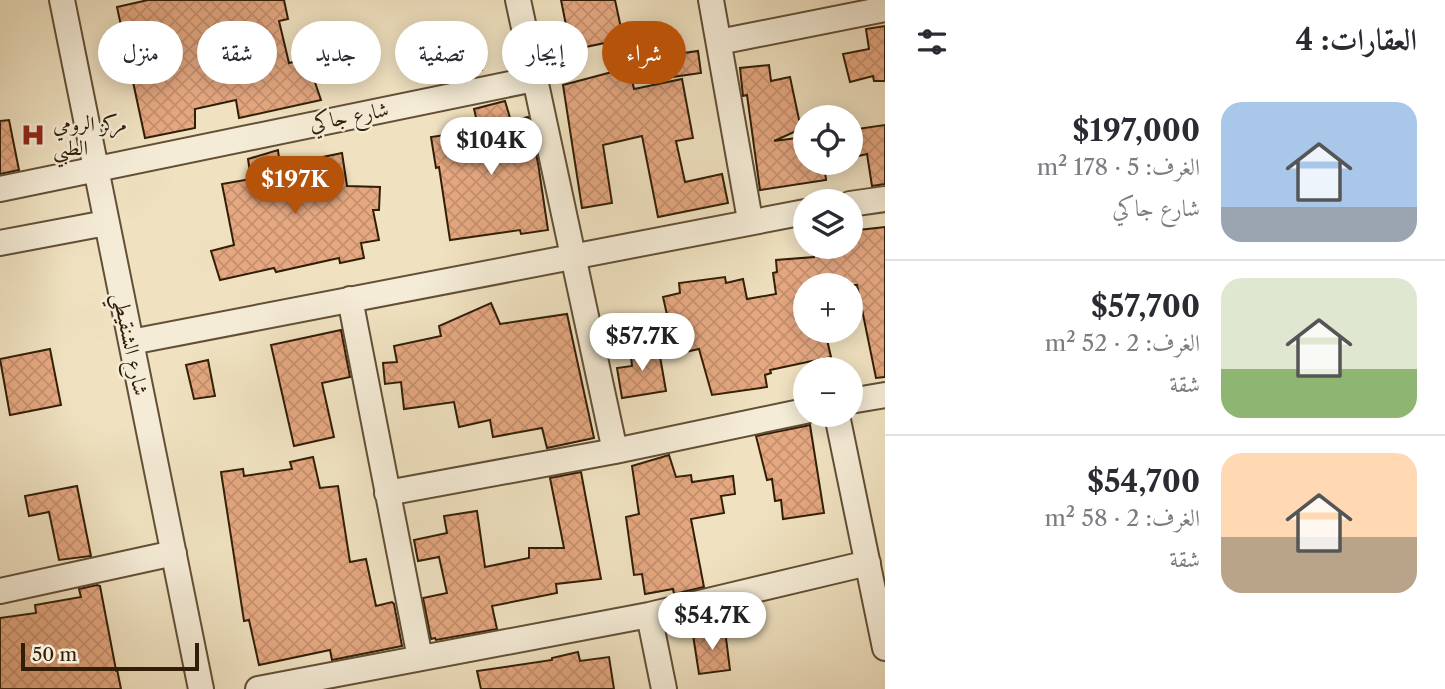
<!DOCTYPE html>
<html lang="ar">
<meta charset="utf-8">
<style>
:root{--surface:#fff;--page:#f2f2f3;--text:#2b2b33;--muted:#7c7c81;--line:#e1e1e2;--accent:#b45309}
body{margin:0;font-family:"Libre Caslon Text",Amiri,serif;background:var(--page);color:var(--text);direction:rtl;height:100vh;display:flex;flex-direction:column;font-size:26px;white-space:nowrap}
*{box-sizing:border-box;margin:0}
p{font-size:23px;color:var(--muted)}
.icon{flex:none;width:38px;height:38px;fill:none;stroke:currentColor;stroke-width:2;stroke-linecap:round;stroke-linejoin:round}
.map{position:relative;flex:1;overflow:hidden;direction:ltr}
.panel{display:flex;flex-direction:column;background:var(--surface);width:560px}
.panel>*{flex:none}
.banner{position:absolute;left:21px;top:21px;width:665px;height:63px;direction:rtl;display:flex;gap:14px}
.buttons{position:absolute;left:793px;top:105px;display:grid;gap:14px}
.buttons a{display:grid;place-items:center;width:70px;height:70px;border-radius:50%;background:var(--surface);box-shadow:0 4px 18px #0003;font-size:35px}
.scale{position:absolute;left:21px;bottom:18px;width:178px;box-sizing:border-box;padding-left:7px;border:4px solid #321e07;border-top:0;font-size:19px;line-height:24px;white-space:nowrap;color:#321e07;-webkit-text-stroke:5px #f5ecd7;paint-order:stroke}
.price{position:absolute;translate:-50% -60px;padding:0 16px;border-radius:24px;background:#fff;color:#222;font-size:23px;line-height:46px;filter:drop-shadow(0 2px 4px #0008)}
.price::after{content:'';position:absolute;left:50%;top:42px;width:21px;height:16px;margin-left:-10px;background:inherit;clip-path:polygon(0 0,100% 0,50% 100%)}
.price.active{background:var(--accent);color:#fff}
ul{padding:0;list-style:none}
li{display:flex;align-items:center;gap:21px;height:175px;padding:0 28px}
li+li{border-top:2px solid var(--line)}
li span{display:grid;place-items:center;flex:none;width:196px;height:140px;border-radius:21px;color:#555}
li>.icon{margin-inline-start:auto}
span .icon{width:84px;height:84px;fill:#fffc;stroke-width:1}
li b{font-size:30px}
h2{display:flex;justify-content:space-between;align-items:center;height:84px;padding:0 28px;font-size:30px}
.pill{padding:0 24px;border-radius:32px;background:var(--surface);box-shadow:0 4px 18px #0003;font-size:24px;line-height:63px}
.pill.active{background:var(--accent);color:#fff}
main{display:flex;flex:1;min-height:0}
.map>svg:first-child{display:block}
.building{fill:url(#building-cross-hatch);stroke:#321e07;stroke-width:2}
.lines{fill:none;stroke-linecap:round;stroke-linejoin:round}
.minor-casing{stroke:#624f36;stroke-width:28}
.minor{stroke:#f5ecd7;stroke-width:24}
.labels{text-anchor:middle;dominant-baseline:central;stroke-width:5;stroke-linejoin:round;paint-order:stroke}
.street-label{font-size:21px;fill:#321e07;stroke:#f5ecd7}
.poi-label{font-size:21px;fill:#321e07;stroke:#f5ecd7;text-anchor:start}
</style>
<main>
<section class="panel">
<h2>العقارات: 4<svg class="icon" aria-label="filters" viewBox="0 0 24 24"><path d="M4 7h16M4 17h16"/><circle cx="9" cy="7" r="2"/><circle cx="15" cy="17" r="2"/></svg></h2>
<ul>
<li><span style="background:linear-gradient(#a9c7e8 75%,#9aa5b1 0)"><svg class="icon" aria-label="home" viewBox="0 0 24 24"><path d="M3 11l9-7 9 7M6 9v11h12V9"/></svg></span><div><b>$197,000</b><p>الغرف: 5 · 178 m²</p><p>شارع جاكي</p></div></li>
<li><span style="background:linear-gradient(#dfe7d0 65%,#8fb573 0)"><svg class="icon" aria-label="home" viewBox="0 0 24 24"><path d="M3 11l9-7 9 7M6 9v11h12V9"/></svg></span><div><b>$57,700</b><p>الغرف: 2 · 52 m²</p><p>شقة</p></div></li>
<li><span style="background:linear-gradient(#ffd9b3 60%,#b9a48a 0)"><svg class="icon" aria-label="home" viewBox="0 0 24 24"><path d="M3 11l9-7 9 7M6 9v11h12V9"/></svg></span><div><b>$54,700</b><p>الغرف: 2 · 58 m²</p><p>شقة</p></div></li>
</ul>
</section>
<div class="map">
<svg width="885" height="689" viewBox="0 0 885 689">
<defs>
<pattern id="building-cross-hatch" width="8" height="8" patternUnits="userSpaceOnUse" patternTransform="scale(1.75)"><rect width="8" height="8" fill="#e5a881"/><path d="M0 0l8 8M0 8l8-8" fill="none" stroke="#c5906e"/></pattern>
</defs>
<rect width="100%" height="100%" fill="#f0e2c1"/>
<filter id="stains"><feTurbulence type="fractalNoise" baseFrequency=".00286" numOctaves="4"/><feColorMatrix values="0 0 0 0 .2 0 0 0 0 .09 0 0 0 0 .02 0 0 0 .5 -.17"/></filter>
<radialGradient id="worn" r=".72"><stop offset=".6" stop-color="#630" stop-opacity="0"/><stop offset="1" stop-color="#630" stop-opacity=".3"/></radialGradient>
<path class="building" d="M148 0H284L288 19 279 21 289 63 307 59 321 100 239 118 236 100 195 109V128L145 138 117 7Z
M561 0H615L634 89 682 79 693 138 676 141 685 182 722 174 728 203 658 217 642 136 603 145 612 203 582 208 563 85 612 72 605 43 571 50Z
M885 26V81H874L873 76 850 82 843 54 869 49 866 29Z
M698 51 701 73 672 77 669 55Z
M478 52 482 70 454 76 450 58Z
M769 65 771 81 790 77 801 129 774 141 805 137V163H824L826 180 760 190 747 95 743 96 740 68Z
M505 101 511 121 528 117 538 163 548 230 521 234 520 230 450 240 439 167 436 168 431 137 479 130 474 109Z
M9 120 19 170 0 174V121Z
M885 125V184L872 186 867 154 850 158V130Z
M278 150 280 166 342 153 347 186 380 187 379 210H373L379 240 361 243 364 258 340 263 339 258 276 272 274 268 220 280 211 251 234 245 222 184 251 179 248 159Z
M885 227V377L876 378 857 285H805V331H825L831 357 770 370 771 373 765 375 767 387 712 395 699 349 676 354 663 297 680 293 679 283 725 277 726 283 743 279 747 299 776 294 773 273 777 272 776 260 814 257 811 247H850V231Z
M491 303 500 324 567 314 594 438 547 448 542 428 493 437 490 420 459 427 454 402 404 409 401 382 385 384 383 363 397 362 394 346 441 336 439 326Z
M341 330 350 377 322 383 334 437 294 446 271 345Z
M658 345 666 391 622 398 617 368 632 366 630 348Z
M50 349 61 405 10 415 0 359Z
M208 360 215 396 194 399 186 365Z
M810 425 824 513 783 519 781 500 775 501 772 479 767 480 756 436Z
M669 455 676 477 691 475 692 482 733 476 735 494 721 496 724 513 691 519 704 587 674 594 673 589 645 594 642 574 634 575 626 517 639 514 632 466Z
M313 457 320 488 338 486 350 562 366 559 376 606 392 602 394 604 402 646 332 660 330 650 259 665 249 620 244 621 221 472 243 469 244 476 292 469 290 462Z
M581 472 601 579 556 584 557 593 492 606 497 629 436 640 435 638 431 639 423 598 447 593 439 557 418 561 414 540 447 533 444 516 477 511 485 567 529 558V548H564L550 478Z
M77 486 91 556 59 560 49 512 29 516 25 496Z
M97 585 100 586 116 670 117 669 121 689H0V618L36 613 35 605 81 597 79 589Z
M725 630 730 670 699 674 693 635Z
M578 652 580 661 609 657 614 689H481L477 671 552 660V658Z"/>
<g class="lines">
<g class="minor-casing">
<path id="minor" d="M62 0 201 689
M518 0 615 451
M711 0 750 220
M719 42 885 9
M0 189 534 79
M850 204 885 199
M0 243 106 223
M350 299 420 658
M131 342 805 212
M850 401 885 395
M837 415 885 648
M387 493 615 451 805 411
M0 591 174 553
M649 615 664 689
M258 689 649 615 868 563"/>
</g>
<use href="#minor" class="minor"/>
</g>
<defs>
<g id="hospital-bare" transform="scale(1.89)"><path d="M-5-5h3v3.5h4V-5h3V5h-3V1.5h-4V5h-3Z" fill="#8f2418" stroke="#f5ecd7" stroke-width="2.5" paint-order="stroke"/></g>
</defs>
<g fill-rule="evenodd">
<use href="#hospital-bare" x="33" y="135"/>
</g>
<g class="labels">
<g class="street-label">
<text transform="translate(349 116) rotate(-11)">شارع جاكي</text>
<text transform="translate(131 344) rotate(78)">شارع الشنقيطي</text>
</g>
<g class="poi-label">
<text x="53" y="123">مركز الرومي<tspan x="53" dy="24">الطبي</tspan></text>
</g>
</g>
<rect width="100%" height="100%" filter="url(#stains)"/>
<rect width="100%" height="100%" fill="url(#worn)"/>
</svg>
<div class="buttons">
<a><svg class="icon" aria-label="locate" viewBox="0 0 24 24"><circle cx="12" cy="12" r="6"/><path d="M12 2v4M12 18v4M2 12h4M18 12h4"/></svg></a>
<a><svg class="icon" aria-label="layers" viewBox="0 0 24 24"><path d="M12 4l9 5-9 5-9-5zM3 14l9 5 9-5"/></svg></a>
<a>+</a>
<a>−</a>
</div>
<div class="scale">50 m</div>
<b class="price" style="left:491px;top:177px">$104K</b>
<b class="price active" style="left:295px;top:216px">$197K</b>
<b class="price" style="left:642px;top:373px">$57.7K</b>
<b class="price" style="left:712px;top:652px">$54.7K</b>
<div class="banner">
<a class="pill active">شراء</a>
<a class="pill">إيجار</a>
<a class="pill">تصفية</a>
<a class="pill">جديد</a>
<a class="pill">شقة</a>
<a class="pill">منزل</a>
</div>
</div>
</main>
